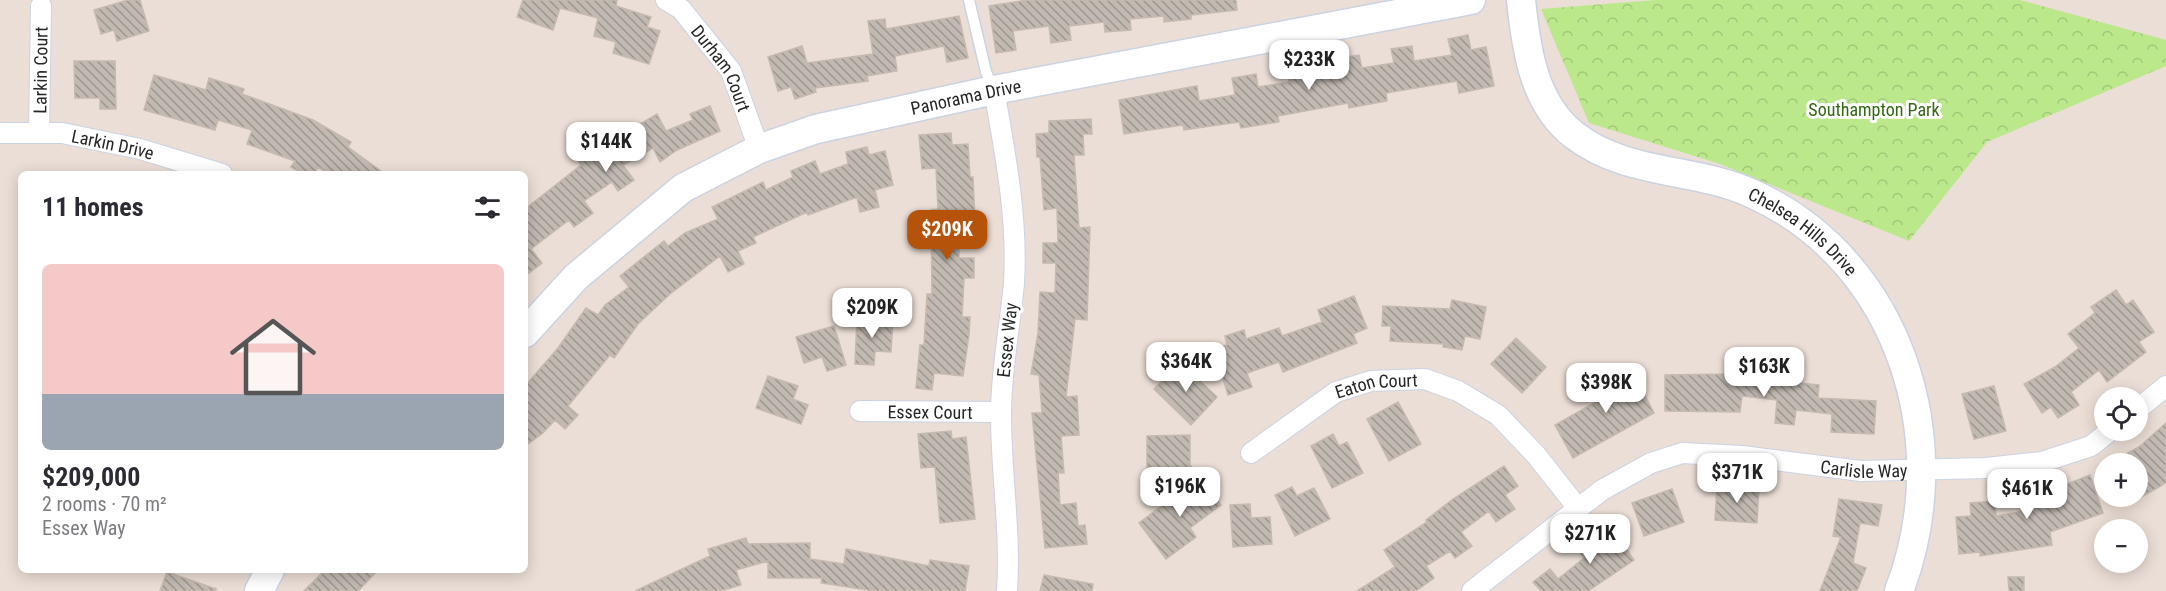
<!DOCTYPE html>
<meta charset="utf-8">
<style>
:root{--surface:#fff;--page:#f7f7f7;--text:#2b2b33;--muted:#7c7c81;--accent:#b45309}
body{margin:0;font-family:"Roboto Condensed",sans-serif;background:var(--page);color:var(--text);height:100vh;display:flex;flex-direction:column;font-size:22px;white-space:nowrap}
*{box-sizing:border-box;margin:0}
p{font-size:20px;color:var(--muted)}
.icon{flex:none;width:33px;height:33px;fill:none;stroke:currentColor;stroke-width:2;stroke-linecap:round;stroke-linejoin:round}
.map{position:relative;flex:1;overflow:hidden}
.drawer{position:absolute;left:18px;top:171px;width:510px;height:402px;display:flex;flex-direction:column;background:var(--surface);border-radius:9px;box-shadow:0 3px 15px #0003}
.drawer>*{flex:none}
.controls{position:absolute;left:2094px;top:387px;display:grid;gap:12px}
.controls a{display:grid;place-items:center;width:54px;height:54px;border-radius:50%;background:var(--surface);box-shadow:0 3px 15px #0003;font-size:30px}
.price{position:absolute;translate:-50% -51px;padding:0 14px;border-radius:12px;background:#fff;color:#222;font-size:20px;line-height:39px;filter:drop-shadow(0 2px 3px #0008)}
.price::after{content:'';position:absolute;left:50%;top:36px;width:18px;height:14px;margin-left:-9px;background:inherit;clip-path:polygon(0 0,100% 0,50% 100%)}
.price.current{background:var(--accent);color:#fff}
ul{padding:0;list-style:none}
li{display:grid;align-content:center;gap:12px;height:318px;padding:0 24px}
li span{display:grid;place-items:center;height:186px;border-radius:9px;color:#555}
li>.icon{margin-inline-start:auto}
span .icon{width:108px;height:108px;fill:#fffc;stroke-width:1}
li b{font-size:26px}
h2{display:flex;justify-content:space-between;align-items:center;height:72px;padding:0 24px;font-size:26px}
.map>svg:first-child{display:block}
.park{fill:url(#park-crowns)}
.building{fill:url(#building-back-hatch);stroke:#c6bab0;stroke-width:1.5}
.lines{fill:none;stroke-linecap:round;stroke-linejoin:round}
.lane-casing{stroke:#cbd3e2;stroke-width:13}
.street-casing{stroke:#cbd3e2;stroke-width:22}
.secondary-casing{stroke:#cbd3e2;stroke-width:31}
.lane{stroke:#fff;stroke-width:10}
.street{stroke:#fff;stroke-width:20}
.secondary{stroke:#fff;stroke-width:28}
.labels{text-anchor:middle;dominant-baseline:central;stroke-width:6;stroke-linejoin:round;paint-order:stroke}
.street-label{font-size:18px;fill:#262626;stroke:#fff}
.park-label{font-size:18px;fill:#336812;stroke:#fff}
</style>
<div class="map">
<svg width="2166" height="591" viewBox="0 0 2166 591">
<defs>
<pattern id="park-crowns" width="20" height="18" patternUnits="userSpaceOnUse" patternTransform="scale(1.5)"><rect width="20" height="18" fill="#bbe88b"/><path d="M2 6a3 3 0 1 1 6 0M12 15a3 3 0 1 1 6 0" fill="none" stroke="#a1c778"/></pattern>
<pattern id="building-back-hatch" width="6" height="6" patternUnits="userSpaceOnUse" patternTransform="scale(1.5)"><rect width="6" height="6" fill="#c2bab2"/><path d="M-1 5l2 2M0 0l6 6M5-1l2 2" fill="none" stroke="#9d9791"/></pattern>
</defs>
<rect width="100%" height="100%" fill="#ebded6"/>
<path class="park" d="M1656 0H2020L2166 40V66L1987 142 1909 241 1720 164 1589 123 1541 9Z"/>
<path class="building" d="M128 0H140L149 31 117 41 114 30 101 34 94 10Z
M523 0H617L616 6 651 17 647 27 660 31 649 64 613 53 616 42 594 36 598 18 560 8 553 30 517 17Z
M1028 0H1236L1237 10 1191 15V19L1164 22V16L1130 19 1131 30 1105 32 1104 22 1069 26 1071 40 1051 43 1049 26 1013 31 1016 50 996 53 989 6Z
M959 16 968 58 947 62 944 46 895 56 897 71 867 76 868 81 815 88 816 92 795 99 791 87 778 91 768 57 802 46 807 63 873 54 868 21 885 19 886 29Z
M1468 35 1471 50 1486 47 1494 86 1459 93 1457 81 1386 93 1387 101 1349 108 1348 103 1278 116 1279 122 1241 128 1239 122 1184 130 1183 125 1124 134 1119 100 1197 86 1199 101 1235 95 1232 78 1256 74 1258 87 1289 82 1287 68 1311 64 1313 73 1342 67 1340 58 1359 55 1362 68 1394 63 1391 49 1412 46 1414 61 1452 55 1448 39Z
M74 61H115L116 109H100V98H75Z
M154 75 206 90 209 78 244 89 242 94 313 120 351 142 348 147 385 174H329L318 167 314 174H303L291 167 295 161 247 144 252 130 218 120 215 130 144 110Z
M710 106 720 131 677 150 660 162 653 148 623 165 634 180 618 191 612 182 584 201 593 213 574 227 569 220 531 249 542 263 525 276V209L581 165 571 150 600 131 608 143 657 114 666 131 693 120 690 114Z
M1091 119 1092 134H1083L1084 155H1074L1079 228 1090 227 1087 320 1075 319 1066 397 1077 396 1079 435 1061 436 1064 473H1058L1060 505 1076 503 1078 526 1085 525 1087 544 1045 548 1032 413H1042L1039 375 1031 374 1038 333 1040 292 1055 293 1056 263H1043V243H1058L1057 208 1044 210 1040 157H1037L1036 134 1049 133V121Z
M951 133 952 145 968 144 970 177H973L975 220 958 221 959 258H974V278H964L962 317H970L969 335 963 376 934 373 932 390 916 388 920 345H924L927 294H932L931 210 938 209 936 168 922 169 919 135Z
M867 147 869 155 885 151 893 185 875 190 879 207 860 212 857 197 808 215 807 212 753 237 756 243 738 251 744 264 728 272 720 256 670 294 638 324 614 358 610 355 568 406 578 415 565 429 555 420 543 433 525 446V386L558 348 586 308 598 315 605 305 629 287 620 276 664 241 668 246 685 233 718 219 712 207 763 182 766 190 793 177 791 171 815 161 820 174 848 164 846 152Z
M2116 290 2126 305 2133 300 2154 332 2139 342 2146 352 2107 382 2099 370 2071 392 2079 405 2058 418 2051 407 2042 413 2024 384 2055 367 2079 348 2068 334 2095 313 2091 307Z
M1354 296 1367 328 1353 334 1357 343 1283 372 1279 362 1247 373 1252 387 1228 395 1214 349 1227 345 1225 336 1244 330 1246 339 1279 328 1282 336 1322 322 1318 310Z
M1452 300 1486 307 1480 339 1465 336 1462 350 1443 347 1444 344 1390 341 1391 326H1382L1383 306 1450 309Z
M857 317 893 319 891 352 875 351 874 365 855 364Z
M834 326 846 365 827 371 822 357 804 363 796 337Z
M1516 338 1546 367 1522 393 1491 364Z
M1180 362 1217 397 1191 425 1154 389Z
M1726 364 1761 367 1759 379 1819 385 1818 398 1876 401 1874 434 1831 432 1832 414 1796 410 1794 425 1775 423 1777 400 1742 396 1740 412 1665 411V375L1725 374Z
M1630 367 1654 413 1573 458 1555 425 1603 398 1595 385Z
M768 376 798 386 793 399 808 405 801 424 756 408Z
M1994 386 2006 431 1974 439 1962 394Z
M1398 402 1421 444 1389 461 1367 419Z
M2166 423V483L2138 499V464H2107L2139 447Z
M951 431 952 439 966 437 975 519 940 523 935 467 921 468 918 434Z
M1333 434 1339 446 1347 442 1363 473 1332 488 1311 446Z
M1190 435V465L1197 473 1147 475V436Z
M1504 466 1518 486 1505 495 1515 509 1496 522 1489 511 1461 532 1472 546 1455 558 1450 551 1426 566 1434 578 1416 591H1357L1395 567 1384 550 1427 522 1426 520 1453 499Z
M2090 475 2103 513 2050 532 2052 545 1980 556V552L1959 554 1956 517 1971 516 1970 503 1995 501 1996 516 2025 511 2023 496 2058 491 2057 488Z
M1200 477 1221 505 1190 528 1196 537 1166 559 1139 523Z
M1717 485 1759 488 1757 523 1715 520Z
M1292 487 1297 496 1314 488 1330 519 1295 536 1275 495Z
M1672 489 1684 522 1644 536 1632 503Z
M1839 499 1882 505 1878 526 1860 523 1853 563 1866 568 1857 591H1820L1841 537 1833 536Z
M1250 504 1251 518 1270 517 1272 544 1233 547 1230 505Z
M1613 530 1634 560 1588 591H1541L1533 582 1550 569 1558 579 1584 558 1576 546 1596 533 1600 539Z
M746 538 748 544 810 543V559L844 564 846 549 929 566 930 560 969 566 965 591H874L821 583 822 578H768V561L736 570 741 585 720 591H635L710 556 708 549Z
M325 570H378L358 591H304Z
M167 572 216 589 215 591H160Z
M1044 575 1093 584 1092 591H1040Z
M2008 577H2024V591H2009Z"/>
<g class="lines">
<g class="lane-casing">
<path id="lane" d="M969 0 986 72 993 89"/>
</g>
<g class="street-casing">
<g id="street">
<path id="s1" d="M666 0 681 9 731 71 759 149"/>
<path d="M994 90C1005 153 1018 218 1014 283 1010 327 1001 370 1001 414 1001 474 1011 532 1007 591"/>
<path id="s2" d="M0 133H62L140 149 222 174"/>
<path id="s3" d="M39 133 41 6"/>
<path d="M2138 409 2166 386"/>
<path id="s4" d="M860 411 1001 412"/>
<path id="s5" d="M1251 453 1336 392 1371 381 1425 379 1458 391 1498 415 1536 455 1577 507"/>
<path id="s6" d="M1472 591 1602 490 1651 463 1682 453 1742 456 1861 471 1986 468 2042 462 2091 446 2111 430"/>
</g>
</g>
<g class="secondary-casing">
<g id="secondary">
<path id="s7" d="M1521 0C1526 48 1533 103 1574 135 1627 176 1695 167 1753 194 1902 262 1956 443 1899 591"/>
<path id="s8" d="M525 333 576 277 683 188 759 149 816 129 994 90 1471 0"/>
<path d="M259 591 270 570"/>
</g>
</g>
<use href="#lane" class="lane"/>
<use href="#street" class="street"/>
<use href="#secondary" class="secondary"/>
</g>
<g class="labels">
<g class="street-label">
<text stroke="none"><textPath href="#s1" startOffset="90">Durham Court</textPath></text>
<text stroke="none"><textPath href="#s3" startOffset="63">Larkin Court</textPath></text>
<text stroke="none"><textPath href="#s8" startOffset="514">Panorama Drive</textPath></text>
<text stroke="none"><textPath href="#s2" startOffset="114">Larkin Drive</textPath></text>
<text stroke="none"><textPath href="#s7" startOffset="402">Chelsea Hills Drive</textPath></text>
<text transform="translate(1007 340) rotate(-84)">Essex Way</text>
<text stroke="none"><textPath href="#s5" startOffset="146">Eaton Court</textPath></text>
<text stroke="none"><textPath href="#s4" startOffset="70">Essex Court</textPath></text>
<text stroke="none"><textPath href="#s6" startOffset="436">Carlisle Way</textPath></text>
</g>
<g class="park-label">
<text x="1874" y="109">Southampton Park</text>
</g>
</g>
</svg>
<div class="controls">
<a><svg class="icon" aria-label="locate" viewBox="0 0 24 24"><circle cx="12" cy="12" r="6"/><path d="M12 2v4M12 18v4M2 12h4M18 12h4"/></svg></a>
<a>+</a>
<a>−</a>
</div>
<b class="price" style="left:1309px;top:91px">$233K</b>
<b class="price" style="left:606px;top:173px">$144K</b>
<b class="price current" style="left:947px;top:261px">$209K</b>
<b class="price" style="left:872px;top:339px">$209K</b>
<b class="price" style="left:1186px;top:393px">$364K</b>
<b class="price" style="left:1764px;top:398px">$163K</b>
<b class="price" style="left:1606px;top:414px">$398K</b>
<b class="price" style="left:1737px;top:504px">$371K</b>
<b class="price" style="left:1180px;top:518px">$196K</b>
<b class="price" style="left:2027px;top:520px">$461K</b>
<b class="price" style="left:1590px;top:565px">$271K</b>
<section class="drawer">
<h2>11 homes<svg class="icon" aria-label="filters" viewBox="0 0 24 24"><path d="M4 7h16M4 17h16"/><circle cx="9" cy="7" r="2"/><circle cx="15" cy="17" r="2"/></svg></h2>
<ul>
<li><span style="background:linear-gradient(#f6c9c9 70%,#9aa5b1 0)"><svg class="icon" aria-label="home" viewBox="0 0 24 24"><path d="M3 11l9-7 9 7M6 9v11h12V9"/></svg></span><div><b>$209,000</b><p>2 rooms · 70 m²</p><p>Essex Way</p></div></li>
</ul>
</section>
</div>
